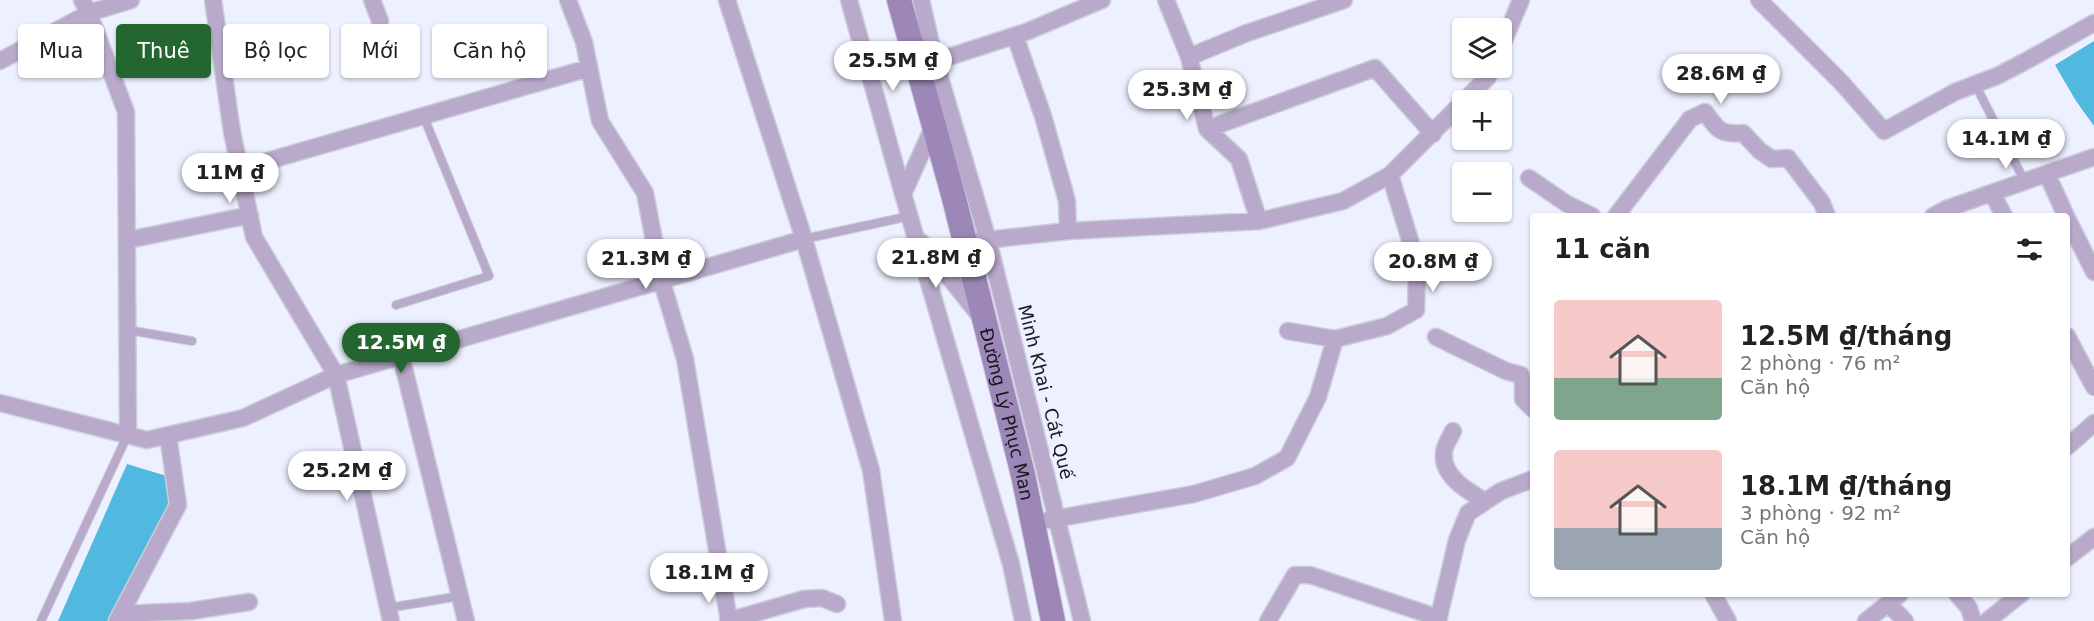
<!DOCTYPE html>
<html lang="vi">
<meta charset="utf-8">
<style>
:root{--surface:#fff;--page:#f2f2f2;--text:#222;--muted:#767676;--accent:#246630}
body{margin:0;font-family:"DejaVu Sans",sans-serif;background:var(--page);color:var(--text);height:100vh;display:flex;flex-direction:column;font-size:22px;white-space:nowrap}
*{box-sizing:border-box;margin:0}
p{font-size:20px;color:var(--muted)}
.icon{flex:none;width:33px;height:33px;fill:none;stroke:currentColor;stroke-width:2;stroke-linecap:round;stroke-linejoin:round}
.map{position:relative;flex:1;overflow:hidden}
.details{position:absolute;left:1530px;top:213px;width:540px;height:384px;display:flex;flex-direction:column;background:var(--surface);border-radius:6px;box-shadow:0 2px 4px #0004}
.details>*{flex:none}
.top-card{position:absolute;left:18px;top:24px;width:570px;height:54px;display:flex;gap:12px}
.tools{position:absolute;left:1452px;top:18px;display:grid;gap:12px}
.tools a{display:grid;place-items:center;width:60px;height:60px;border-radius:6px;background:var(--surface);box-shadow:0 2px 4px #0004;font-size:30px}
.price{position:absolute;translate:-50% -51px;padding:0 14px;border-radius:21px;background:#fff;color:#222;font-size:20px;line-height:39px;filter:drop-shadow(0 2px 3px #0008)}
.price::after{content:'';position:absolute;left:50%;top:36px;width:18px;height:14px;margin-left:-9px;background:inherit;clip-path:polygon(0 0,100% 0,50% 100%)}
.price.selected{background:var(--accent);color:#fff}
ul{padding:0;list-style:none}
li{display:flex;align-items:center;gap:18px;height:150px;padding:0 24px}
li span{display:grid;place-items:center;flex:none;width:168px;height:120px;border-radius:6px;color:#555}
li>.icon{margin-inline-start:auto}
span .icon{width:72px;height:72px;fill:#fffc;stroke-width:1}
li b{font-size:26px}
h2{display:flex;justify-content:space-between;align-items:center;height:72px;padding:0 24px;font-size:26px}
.pill{padding:0 21px;border-radius:6px;background:var(--surface);box-shadow:0 2px 4px #0004;font-size:21px;line-height:54px}
.pill.selected{background:var(--accent);color:#fff}
.map>svg:first-child{display:block}
.water{fill:#51b9e0}
.lines{fill:none;stroke-linecap:round;stroke-linejoin:round}
.lane-casing{stroke:#cbcedb;stroke-width:10}
.street-casing{stroke:#cbcedb;stroke-width:19}
.secondary-casing{stroke:#cbcedb;stroke-width:26}
.lane{stroke:#b9aacb;stroke-width:8}
.street{stroke:#b9aacb;stroke-width:16}
.secondary{stroke:#9d87b8;stroke-width:24}
.labels{text-anchor:middle;dominant-baseline:central;stroke-width:6;stroke-linejoin:round;paint-order:stroke}
.street-label{font-size:18px;fill:#18191f;stroke:#edf0ff}
</style>
<div class="map">
<svg width="2094" height="621" viewBox="0 0 2094 621">
<rect width="100%" height="100%" fill="#edf0ff"/>
<path class="water" d="M2094 41V126L2076 101 2055 65Z
M127 464 170 477V506L112 621H58Z"/>
<g class="lines">
<g class="lane-casing">
<path id="lane" d="M1975 84 2025 182
M804 239 910 216
M396 305 489 276 423 115
M128 330 192 341
M388 608 460 596
M41 621 128 434"/>
</g>
<g class="street-casing">
<path id="street" d="M82 0 89 13 126 112 128 434
M213 0 232 132 254 237 336 375 391 621
M372 0 380 21
M568 0 584 42 600 121 645 193 662 282 685 359 729 621
M727 0 804 239 871 470 893 621
M849 0 903 194 1011 564 1023 621
M921 0 935 61 988 240 1082 621
M1166 0 1189 57 1207 129 1239 159 1259 221
M1759 0 1841 82 1884 131 1955 92 1997 76 2024 62 2094 23
M1015 36 1043 116 1067 201 1068 231
M1502 45 1521 0
M1189 57 1247 33 1344 0
M0 61 89 13 131 0
M927 64 1026 32 1102 0
M1465 100 1488 77 1492 68
M1207 129 1375 68 1433 134
M240 169 589 68
M2047 174 2066 216
M1529 178 1567 204 1592 216
M1992 193 2004 216
M903 194 934 125
M1616 216 1690 119 1705 112C1718 130 1720 135 1743 133L1760 151 1772 159 1788 158 1822 203 1827 216
M1933 216 1946 209 2094 157
M2067 218 2094 272
M128 240 250 215
M978 241 1068 231 1259 221 1343 201 1390 175 1462 103
M921 242 980 316
M1288 331 1335 339 1387 326 1416 310 1417 272 1410 240 1390 175
M2067 336 2094 387
M1436 337 1506 371 1521 375 1523 384V399L1533 409
M401 356 466 621
M0 403 147 440 243 418 336 375 804 239
M1453 431C1450 438 1444 446 1444 453 1441 476 1469 492 1485 501
M2067 447 2094 423
M1048 520 1194 494 1255 476 1287 458 1318 397 1335 339
M2067 558 2094 537
M1713 594 1728 621
M1957 594 1969 608 1973 621
M1888 603 1905 621
M121 614 191 611 249 602
M117 621 178 505 168 435
M728 621 804 599 822 598 837 604
M1268 621 1295 575H1310L1439 618
M1438 621 1457 540 1468 513 1501 491 1533 479
M1866 621 1900 594
M1987 621 2021 594"/>
</g>
<g class="secondary-casing">
<g id="secondary">
<path id="s1" d="M899 0 954 198 1023 475 1053 621"/>
</g>
</g>
<use href="#lane" class="lane"/>
<use href="#street" class="street"/>
<use href="#secondary" class="secondary"/>
</g>
<g class="labels">
<g class="street-label">
<text transform="translate(1046 392) rotate(76)">Minh Khai - Cát Quế</text>
<text stroke="none"><textPath href="#s1" startOffset="428">Đường Lý Phục Man</textPath></text>
</g>
</g>
</svg>
<div class="tools">
<a><svg class="icon" aria-label="layers" viewBox="0 0 24 24"><path d="M12 4l9 5-9 5-9-5zM3 14l9 5 9-5"/></svg></a>
<a>+</a>
<a>−</a>
</div>
<b class="price" style="left:893px;top:92px">25.5M ₫</b>
<b class="price" style="left:1721px;top:105px">28.6M ₫</b>
<b class="price" style="left:1187px;top:121px">25.3M ₫</b>
<b class="price" style="left:2006px;top:170px">14.1M ₫</b>
<b class="price" style="left:230px;top:204px">11M ₫</b>
<b class="price" style="left:936px;top:289px">21.8M ₫</b>
<b class="price" style="left:646px;top:290px">21.3M ₫</b>
<b class="price" style="left:1433px;top:293px">20.8M ₫</b>
<b class="price selected" style="left:401px;top:374px">12.5M ₫</b>
<b class="price" style="left:347px;top:502px">25.2M ₫</b>
<b class="price" style="left:709px;top:604px">18.1M ₫</b>
<div class="top-card">
<a class="pill">Mua</a>
<a class="pill selected">Thuê</a>
<a class="pill">Bộ lọc</a>
<a class="pill">Mới</a>
<a class="pill">Căn hộ</a>
</div>
<section class="details">
<h2>11 căn<svg class="icon" aria-label="filters" viewBox="0 0 24 24"><path d="M4 7h16M4 17h16"/><circle cx="9" cy="7" r="2"/><circle cx="15" cy="17" r="2"/></svg></h2>
<ul>
<li><span style="background:linear-gradient(#f6c9c9 65%,#7fa58c 0)"><svg class="icon" aria-label="home" viewBox="0 0 24 24"><path d="M3 11l9-7 9 7M6 9v11h12V9"/></svg></span><div><b>12.5M ₫/tháng</b><p>2 phòng · 76 m²</p><p>Căn hộ</p></div></li>
<li><span style="background:linear-gradient(#f6c9c9 65%,#9aa5b1 0)"><svg class="icon" aria-label="home" viewBox="0 0 24 24"><path d="M3 11l9-7 9 7M6 9v11h12V9"/></svg></span><div><b>18.1M ₫/tháng</b><p>3 phòng · 92 m²</p><p>Căn hộ</p></div></li>
</ul>
</section>
</div>
